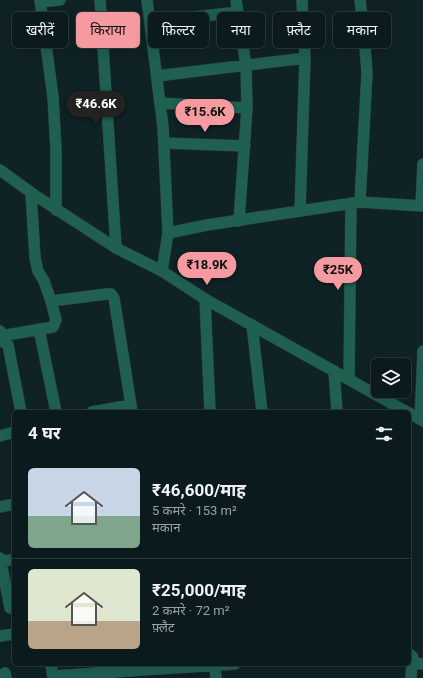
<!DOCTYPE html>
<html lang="hi">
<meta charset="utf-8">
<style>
:root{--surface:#0b1a1c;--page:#192729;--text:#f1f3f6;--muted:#9aa1a3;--line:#2b383b;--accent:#f49aa0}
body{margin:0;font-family:Roboto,"Noto Sans Devanagari",sans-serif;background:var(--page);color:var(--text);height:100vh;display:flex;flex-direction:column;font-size:15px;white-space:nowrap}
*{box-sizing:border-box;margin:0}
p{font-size:13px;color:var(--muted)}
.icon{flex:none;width:22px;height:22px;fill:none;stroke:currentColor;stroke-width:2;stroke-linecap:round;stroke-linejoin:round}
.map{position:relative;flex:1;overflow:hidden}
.drawer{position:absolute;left:12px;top:410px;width:399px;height:256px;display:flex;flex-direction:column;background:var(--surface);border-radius:6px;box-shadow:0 4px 16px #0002,0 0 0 1px var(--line)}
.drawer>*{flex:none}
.top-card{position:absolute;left:12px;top:12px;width:399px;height:36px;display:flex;gap:8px}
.fabs{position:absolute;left:371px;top:358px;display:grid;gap:8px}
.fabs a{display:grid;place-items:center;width:40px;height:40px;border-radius:6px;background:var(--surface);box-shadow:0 4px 16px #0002,0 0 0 1px var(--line);font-size:20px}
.price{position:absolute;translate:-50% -34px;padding:0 9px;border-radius:14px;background:var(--accent);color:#111;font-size:13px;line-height:26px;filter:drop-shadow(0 1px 2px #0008)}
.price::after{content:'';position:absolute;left:50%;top:24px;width:12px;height:9px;margin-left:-6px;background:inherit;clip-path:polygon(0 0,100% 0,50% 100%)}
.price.current{background:#222;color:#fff}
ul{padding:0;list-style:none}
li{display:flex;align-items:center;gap:12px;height:100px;padding:0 16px}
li+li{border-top:1px solid var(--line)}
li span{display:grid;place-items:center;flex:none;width:112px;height:80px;border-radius:6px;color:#555}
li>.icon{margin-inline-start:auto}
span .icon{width:48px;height:48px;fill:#fffc;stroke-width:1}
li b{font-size:17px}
h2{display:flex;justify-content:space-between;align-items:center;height:48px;padding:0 16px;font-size:17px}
.chip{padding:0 14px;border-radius:6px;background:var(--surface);box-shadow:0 4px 16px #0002,0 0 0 1px var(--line);font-size:14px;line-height:36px}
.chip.current{background:var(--accent);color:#111}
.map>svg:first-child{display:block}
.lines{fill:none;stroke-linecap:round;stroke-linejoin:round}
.minor-casing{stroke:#2b3d3f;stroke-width:12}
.tertiary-casing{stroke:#2b3d3f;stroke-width:12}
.minor{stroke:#206051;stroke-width:11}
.tertiary{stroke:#206051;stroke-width:11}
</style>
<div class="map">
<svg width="423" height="678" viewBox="0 0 423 678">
<rect width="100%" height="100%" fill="#0f2225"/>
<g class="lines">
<g class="minor-casing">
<path id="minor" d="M40 0 53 97 56 150V210
M100 0 116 248
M147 0 163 127 168 233
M236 0 246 66 247 108 239 221
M360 0 364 34 367 73 360 202
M40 2 60 0
M150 22 238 12
M157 76 305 58
M161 103 247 108
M164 143 245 146
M31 193 35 258 38 271 44 281 51 301 107 294H111L114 298 131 405
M421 206 423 164
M300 211 305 58 302 0
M162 271 168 233 207 225 360 202 423 206
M205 299 210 412
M252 325 262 412
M39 329 56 412
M0 331 1 336 53 327 56 320 51 301
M1 336 3 342H6L8 345 21 412
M334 371 337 412
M349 379 351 203
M92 412 131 405 132 412
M420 419 423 351
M0 436 14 432
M0 507 14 504
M0 558 1 562 14 559
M1 562 10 608
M0 636 14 634
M409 654 413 657 412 662 423 664
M51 664 53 678
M215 666 216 678
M5 673 6 678
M53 676 235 664
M411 678 412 662"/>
</g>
<g class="tertiary-casing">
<path id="tertiary" d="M0 170 36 196 116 248 162 271 205 299 407 412
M409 413 423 421"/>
</g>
<use href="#minor" class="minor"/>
<use href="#tertiary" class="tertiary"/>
</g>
</svg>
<div class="fabs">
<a><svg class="icon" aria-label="layers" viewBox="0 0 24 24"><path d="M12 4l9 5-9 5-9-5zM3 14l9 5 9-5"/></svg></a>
</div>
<b class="price current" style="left:96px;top:125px">₹46.6K</b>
<b class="price" style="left:205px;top:133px">₹15.6K</b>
<b class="price" style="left:207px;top:286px">₹18.9K</b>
<b class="price" style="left:338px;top:291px">₹25K</b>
<div class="top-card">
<a class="chip">खरीदें</a>
<a class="chip current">किराया</a>
<a class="chip">फ़िल्टर</a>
<a class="chip">नया</a>
<a class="chip">फ़्लैट</a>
<a class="chip">मकान</a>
</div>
<section class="drawer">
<h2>4 घर<svg class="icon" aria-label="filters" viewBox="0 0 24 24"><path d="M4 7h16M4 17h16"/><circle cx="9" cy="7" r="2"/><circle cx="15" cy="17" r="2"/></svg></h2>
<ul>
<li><span style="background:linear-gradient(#c9d6e8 60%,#7fa58c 0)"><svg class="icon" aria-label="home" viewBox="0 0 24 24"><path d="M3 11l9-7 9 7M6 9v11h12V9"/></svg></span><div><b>₹46,600/माह</b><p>5 कमरे · 153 m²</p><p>मकान</p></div></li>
<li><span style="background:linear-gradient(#dfe7d0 65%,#b9a48a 0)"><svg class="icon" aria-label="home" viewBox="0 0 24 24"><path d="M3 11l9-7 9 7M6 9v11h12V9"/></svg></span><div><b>₹25,000/माह</b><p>2 कमरे · 72 m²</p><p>फ़्लैट</p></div></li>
</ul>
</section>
</div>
